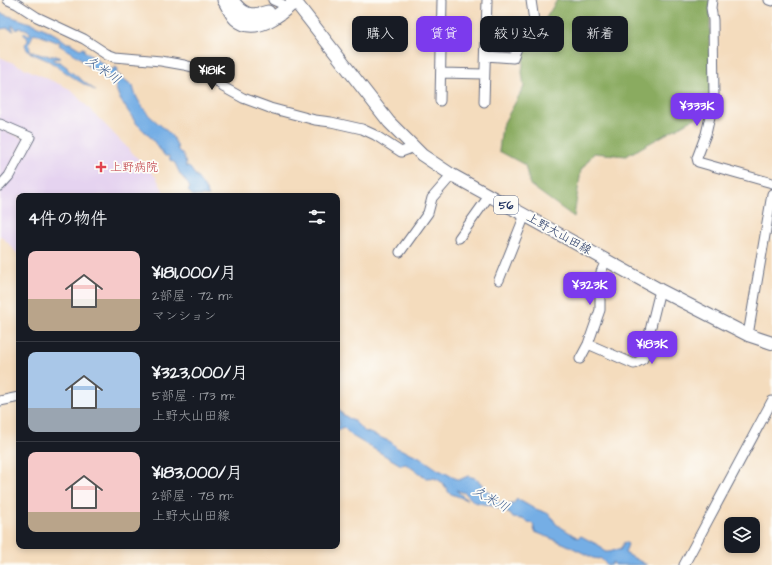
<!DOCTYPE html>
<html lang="ja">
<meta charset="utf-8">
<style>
:root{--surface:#171b24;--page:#20242c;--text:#f1f3f6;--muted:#9ea1a6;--line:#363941;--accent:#7c3aed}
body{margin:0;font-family:"Architects Daughter","Klee One",sans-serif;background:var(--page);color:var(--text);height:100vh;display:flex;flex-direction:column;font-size:15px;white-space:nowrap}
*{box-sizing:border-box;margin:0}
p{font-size:13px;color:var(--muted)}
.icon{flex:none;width:22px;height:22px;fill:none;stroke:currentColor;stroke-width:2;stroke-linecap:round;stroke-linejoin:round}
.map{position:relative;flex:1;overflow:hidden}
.drawer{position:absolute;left:16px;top:193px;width:324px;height:356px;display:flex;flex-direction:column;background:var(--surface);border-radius:8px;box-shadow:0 2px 6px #0003}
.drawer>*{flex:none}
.top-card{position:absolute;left:352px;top:16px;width:360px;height:36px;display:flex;gap:8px}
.fabs{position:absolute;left:724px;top:517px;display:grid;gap:8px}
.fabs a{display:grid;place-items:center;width:36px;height:36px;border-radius:8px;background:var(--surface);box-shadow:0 2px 6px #0003;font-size:20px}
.price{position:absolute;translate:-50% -34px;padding:0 9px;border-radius:8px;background:var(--accent);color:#fff;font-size:13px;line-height:26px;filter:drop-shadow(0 1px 2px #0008)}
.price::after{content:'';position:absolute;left:50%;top:24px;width:12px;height:9px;margin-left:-6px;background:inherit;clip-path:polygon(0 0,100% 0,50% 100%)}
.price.selected{background:#222;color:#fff}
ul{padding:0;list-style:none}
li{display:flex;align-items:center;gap:12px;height:100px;padding:0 12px}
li+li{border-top:1px solid var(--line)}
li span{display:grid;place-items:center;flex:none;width:112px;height:80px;border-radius:8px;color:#555}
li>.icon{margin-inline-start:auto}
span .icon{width:48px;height:48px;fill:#fffc;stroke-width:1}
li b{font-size:17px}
h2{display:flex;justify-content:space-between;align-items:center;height:48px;padding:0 12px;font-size:17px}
.chip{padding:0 14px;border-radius:8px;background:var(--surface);box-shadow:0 2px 6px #0003;font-size:14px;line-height:36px}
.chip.selected{background:var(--accent);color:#fff}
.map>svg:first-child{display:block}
.built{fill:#e5d3f0}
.forest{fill:#8aab60;stroke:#526d5f}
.water{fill:#75aee5;stroke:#486ea2}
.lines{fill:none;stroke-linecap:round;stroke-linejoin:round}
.minor-casing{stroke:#676c7f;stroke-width:11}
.major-casing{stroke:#676c7f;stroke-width:14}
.highway-casing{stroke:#676c7f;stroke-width:15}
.minor{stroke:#fff;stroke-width:9}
.major{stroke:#fff;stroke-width:12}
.highway{stroke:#fff;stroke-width:13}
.health-dot{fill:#e0444e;stroke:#fdfcf7;stroke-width:1.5}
.labels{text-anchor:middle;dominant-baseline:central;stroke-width:3.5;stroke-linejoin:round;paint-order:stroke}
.shield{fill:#fdfcf7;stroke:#5f6c8c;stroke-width:1}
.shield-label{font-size:11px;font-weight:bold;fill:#1b2f5e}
.health-label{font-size:12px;fill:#be3a42;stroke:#fdfcf7;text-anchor:start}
.street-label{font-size:12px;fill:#1b2f5e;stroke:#fdfcf7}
.water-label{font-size:13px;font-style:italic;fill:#3a5b8d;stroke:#fdfcf7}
</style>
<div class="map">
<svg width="772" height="565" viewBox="0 0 772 565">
<rect width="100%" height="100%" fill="#fdfcf7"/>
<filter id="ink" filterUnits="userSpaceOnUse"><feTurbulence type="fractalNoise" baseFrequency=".025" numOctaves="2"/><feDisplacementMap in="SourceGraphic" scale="8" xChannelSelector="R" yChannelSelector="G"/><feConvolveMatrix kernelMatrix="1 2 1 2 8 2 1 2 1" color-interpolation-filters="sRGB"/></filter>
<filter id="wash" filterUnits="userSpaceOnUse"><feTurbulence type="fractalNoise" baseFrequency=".012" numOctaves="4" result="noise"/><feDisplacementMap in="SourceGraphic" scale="16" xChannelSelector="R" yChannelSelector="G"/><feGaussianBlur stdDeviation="0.9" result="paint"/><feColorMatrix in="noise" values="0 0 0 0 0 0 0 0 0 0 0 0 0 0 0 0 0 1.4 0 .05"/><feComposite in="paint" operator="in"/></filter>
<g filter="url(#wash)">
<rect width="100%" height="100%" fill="#f4dcbd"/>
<path class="built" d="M0 57 70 89 156 177 166 196H19V256L11 246 0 235V189L19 164 35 135 0 121Z
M0 129 25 139 4 178 0 181Z"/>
<path class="forest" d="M557 0H710V110L626 156 594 153 581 170 574 217 530 185 525 165 499 151 502 126 524 87 522 72 526 41 546 18Z"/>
<path class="water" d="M0 13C23 21 49 27 67 43H70L80 49 84 48V51L112 70 116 67 118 69 116 73 133 86C135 97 141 105 148 114 158 125 176 134 178 150L184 156 186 165 185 166 190 168C197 178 204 185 209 196H193L188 191 190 188 188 184 180 174 175 163 170 160 169 156H165L151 138 136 123 120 99 116 89V82L109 79V75L89 67 80 58 59 45 60 43 59 41 57 42 34 33 29 43 30 51 42 55 56 56 60 58 53 59 54 61 60 62 68 68 67 69 96 91 77 80 49 61 31 53 27 50 25 44 28 41 27 37 24 35V32L29 35 31 34C28 29 24 28 18 28L17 30 14 26H11L14 31 7 28 0 29Z
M337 406 342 414 355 422 364 431 377 436 391 442 397 448 418 456 437 469 459 480 468 476 475 478 482 484 483 488 492 494V498L504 505 513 504 517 499 533 508 547 513 552 517 556 524 578 538 581 536 600 546 605 552C610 553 614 549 620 550L624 542 628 544 625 553 647 565H615L614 563 612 562V565H607L600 558 599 559 593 558 565 544 535 532 533 524 522 519 513 518 510 514 493 506 474 502 465 493 456 490 467 500 449 493C444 483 438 476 426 478L406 464 401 465 352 436 343 427 337 431V427L339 425 338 420 337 419Z"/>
</g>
<g filter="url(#ink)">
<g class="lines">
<g class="minor-casing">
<path id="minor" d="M8 0 17 4 37 17 84 39 107 54 115 57 161 61 184 65 208 71 223 87 243 98 270 108 315 120 331 122 362 129 375 135 401 152 409 149 413 145
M273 0 282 4
M712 0 711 8 713 20 714 99 706 134 697 158 698 162 772 183
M769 0 772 1
M486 56 513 58 522 36 534 21 531 0
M441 73 484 74
M440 101 442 0
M484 102 487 0
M0 124 30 137 9 176 0 186
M459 238 489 196
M400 252 428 213 432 198 452 175
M499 280 525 215
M748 335 772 194
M588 344 634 364 643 359 660 290
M580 359 588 344 600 310V284L601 272 606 260
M0 401 19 397
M684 565 772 401"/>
</g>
<g class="major-casing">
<path id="major" d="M294 0 389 122 422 155 452 175 660 290 748 335 772 343"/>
</g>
<g class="highway-casing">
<path id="highway" d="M224 0C228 6 231 14 236 19 255 36 281 14 295 1
M232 0C242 15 251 18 268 12"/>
</g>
<use href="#minor" class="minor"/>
<use href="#major" class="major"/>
<use href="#highway" class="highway"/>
</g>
</g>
<path class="health-dot" d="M99 161h4v4h4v4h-4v4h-4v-4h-4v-4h4z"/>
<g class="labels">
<rect class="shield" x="494" y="196" width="24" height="18" rx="3"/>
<g class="shield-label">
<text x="506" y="205">56</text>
</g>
<g class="health-label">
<text x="110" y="167">上野病院</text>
</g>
<g class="street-label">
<text transform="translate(559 234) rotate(29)">上野大山田線</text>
</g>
<g class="water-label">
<text transform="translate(103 70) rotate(35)">久米川</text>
<text transform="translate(491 499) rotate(30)">久米川</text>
</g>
</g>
</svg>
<div class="fabs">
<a><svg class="icon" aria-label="layers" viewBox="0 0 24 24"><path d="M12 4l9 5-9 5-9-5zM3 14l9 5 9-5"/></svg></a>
</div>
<b class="price selected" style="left:212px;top:91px">¥181K</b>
<b class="price" style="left:697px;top:127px">¥333K</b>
<b class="price" style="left:590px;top:306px">¥323K</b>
<b class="price" style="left:652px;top:365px">¥183K</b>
<div class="top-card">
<a class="chip">購入</a>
<a class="chip selected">賃貸</a>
<a class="chip">絞り込み</a>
<a class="chip">新着</a>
</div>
<section class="drawer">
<h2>4件の物件<svg class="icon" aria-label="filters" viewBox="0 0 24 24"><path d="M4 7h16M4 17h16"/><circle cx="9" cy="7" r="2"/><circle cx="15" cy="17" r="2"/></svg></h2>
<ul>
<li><span style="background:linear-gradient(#f6c9c9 60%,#b9a48a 0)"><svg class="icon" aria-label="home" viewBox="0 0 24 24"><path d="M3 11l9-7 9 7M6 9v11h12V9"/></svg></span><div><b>¥181,000/月</b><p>2部屋 · 72 m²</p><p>マンション</p></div></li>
<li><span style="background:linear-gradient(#a9c7e8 70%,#9aa5b1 0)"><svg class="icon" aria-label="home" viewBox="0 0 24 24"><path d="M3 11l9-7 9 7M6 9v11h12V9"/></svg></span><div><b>¥323,000/月</b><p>5部屋 · 173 m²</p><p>上野大山田線</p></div></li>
<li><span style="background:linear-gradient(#f6c9c9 75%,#b9a48a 0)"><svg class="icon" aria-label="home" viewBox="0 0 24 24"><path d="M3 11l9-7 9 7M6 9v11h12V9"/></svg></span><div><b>¥183,000/月</b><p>2部屋 · 78 m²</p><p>上野大山田線</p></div></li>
</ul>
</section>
</div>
